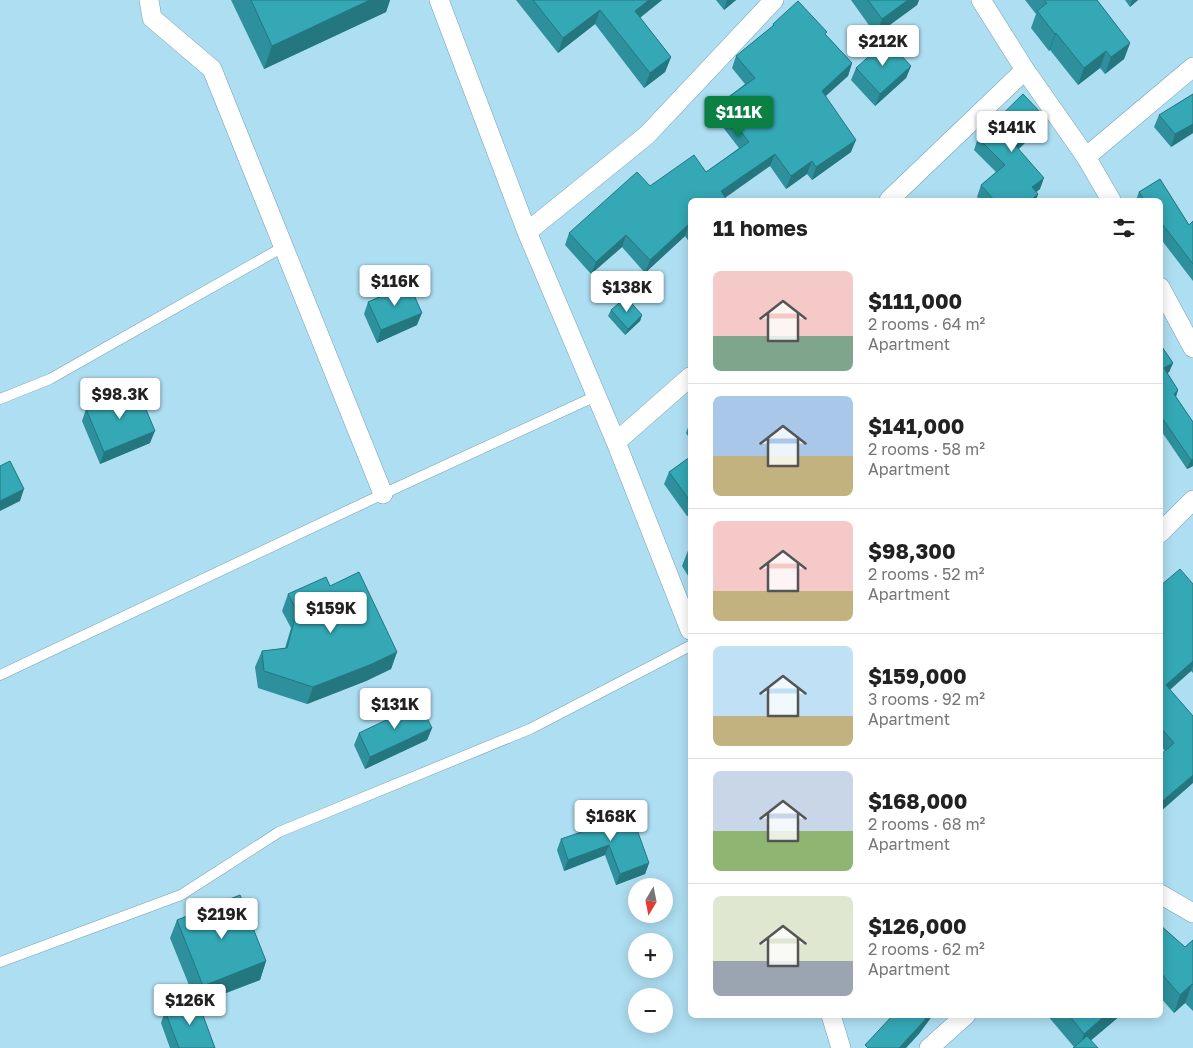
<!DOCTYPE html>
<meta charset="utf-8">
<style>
:root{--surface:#fff;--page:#f6f6f6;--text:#222;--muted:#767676;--line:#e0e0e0;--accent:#0b8043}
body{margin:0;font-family:"Golos Text",sans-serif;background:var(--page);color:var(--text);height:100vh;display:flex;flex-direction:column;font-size:19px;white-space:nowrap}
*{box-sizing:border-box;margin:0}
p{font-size:16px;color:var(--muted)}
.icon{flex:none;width:28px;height:28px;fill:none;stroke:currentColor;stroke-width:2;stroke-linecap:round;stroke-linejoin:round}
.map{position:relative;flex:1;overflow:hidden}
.drawer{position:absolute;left:688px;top:198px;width:475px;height:820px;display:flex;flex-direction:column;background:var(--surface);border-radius:8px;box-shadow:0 2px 12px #0003}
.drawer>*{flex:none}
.needle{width:32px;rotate:190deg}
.controls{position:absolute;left:628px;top:878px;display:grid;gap:10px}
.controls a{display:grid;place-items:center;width:45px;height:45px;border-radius:50%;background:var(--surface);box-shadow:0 2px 12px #0003;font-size:25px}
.price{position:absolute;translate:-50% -42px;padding:0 11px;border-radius:5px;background:#fff;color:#222;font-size:16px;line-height:32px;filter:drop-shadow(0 1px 2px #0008)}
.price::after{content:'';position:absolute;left:50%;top:30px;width:15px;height:11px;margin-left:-8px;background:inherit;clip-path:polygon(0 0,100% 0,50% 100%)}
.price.on{background:var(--accent);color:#fff}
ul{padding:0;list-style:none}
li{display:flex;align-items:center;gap:15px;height:125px;padding:0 25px}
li+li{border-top:1px solid var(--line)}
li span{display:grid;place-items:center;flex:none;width:140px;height:100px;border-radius:8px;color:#555}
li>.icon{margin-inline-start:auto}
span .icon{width:60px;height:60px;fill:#fffc;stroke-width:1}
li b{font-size:21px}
h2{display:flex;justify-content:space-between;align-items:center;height:60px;padding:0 25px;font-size:21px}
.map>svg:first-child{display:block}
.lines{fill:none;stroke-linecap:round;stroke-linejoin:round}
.lane-casing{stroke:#73a1b4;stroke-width:11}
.street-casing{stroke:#73a1b4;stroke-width:20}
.lane{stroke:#fff;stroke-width:10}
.street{stroke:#fff;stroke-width:19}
.wall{fill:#2d909c}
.shaded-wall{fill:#24767f}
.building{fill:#34a8b5;stroke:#24767f}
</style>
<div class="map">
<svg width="1193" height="1048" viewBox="0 0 1193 1048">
<rect width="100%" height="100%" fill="#aedef2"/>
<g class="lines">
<g class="lane-casing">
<path id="lane" d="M0 399 50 379 283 247
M0 675 383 494 596 396
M0 962 181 895 279 832 530 729 690 646"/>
</g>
<g class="street-casing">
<path id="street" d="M149 0 152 18 212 69 383 494
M439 0 527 232 616 442 690 630
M981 0 1025 70 1086 157 1111 200
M1086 157 1193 67
M889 200 1025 70
M527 232 647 135 774 0
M1160 287 1193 348
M616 442 690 377
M1160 533 1193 500
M1160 894 1193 913
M831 1015 841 1048
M929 1048 966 1015"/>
</g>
<use href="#lane" class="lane"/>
<use href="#street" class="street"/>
</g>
<path class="wall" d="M231 0H390L386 12 264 69Z
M516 0H662L640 18 671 57 665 72 644 88 595 24 558 53Z
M716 0H736L724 10Z
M851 0H919L917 5 876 35Z
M1025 0H1097L1130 43 1124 59 1105 74 1100 68 1078 85 1050 50 1049 51 1031 28 1036 14Z
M1125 0H1138L1130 7Z
M773 24 826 35 852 63 848 76 826 96 851 152 812 180 807 174 786 189 770 166 690 200V243L685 236 645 273 622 247 591 274 565 245 569 233 650 186 706 172 739 148 715 117 719 104 745 84 732 68 736 56 772 27Z
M911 66 906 78 875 106 851 80 856 68Z
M1193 94V133L1171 147 1154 127 1159 115Z
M1044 116 1040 128 1019 149 1040 189 1036 192 1038 194 1036 200H980L977 197 981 185 996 172 974 150 978 138Z
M1160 179 1189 225 1193 221V281L1160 238V200H1136L1139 192Z
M368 302 417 325 377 343 364 314Z
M611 310 642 315 640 321 625 335 608 316Z
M1160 344 1173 363 1169 372 1167 373 1178 390 1176 397 1193 422V466L1187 469 1160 429Z
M86 409 150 443 100 464 82 421Z
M690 422V439L686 433Z
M690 457V514L687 516 664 484 669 472Z
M690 547V579L682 566 689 548Z
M1193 584V673L1191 671 1170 690 1193 716 1160 812 1165 751 1160 745V586Z
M330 586 397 652 391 669 366 681 307 704 258 688 255 667 262 651 285 648 291 628 282 611 288 594Z
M432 728 427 740 365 769 354 745 359 733Z
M600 821 649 863 645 874 616 885 605 855 564 871 557 850 561 839 599 826Z
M177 920 266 961 260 980 198 1004 215 1048H170L161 1023 165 1011 195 1000 170 938Z
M1160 925 1185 947 1193 940V1011L1185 1003 1174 1013 1160 997Z
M1047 1015H1121L1091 1040 1074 1047Z"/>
<path class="shaded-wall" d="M370 0H390L386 12 264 69 272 46Z
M649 0H662L629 26 635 11Z
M727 0H736L724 10Z
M908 0H919L917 5 876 35 882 19Z
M1132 0H1138L1130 7Z
M600 10 595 24 558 53 563 38Z
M1056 33 1050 50 1049 51 1055 34Z
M1130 43 1124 59 1105 74 1111 57Z
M1106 51 1100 68 1078 85 1084 68Z
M671 57 665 72 644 88 650 73Z
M852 63 848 76 817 103 822 91Z
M911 66 906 78 875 106 880 94Z
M1044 116 1040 128 1011 156 1015 145Z
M1193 124V133L1171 147 1175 134Z
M856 140 851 152 812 180 816 167Z
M775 154 770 166 722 200 721 191Z
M812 161 807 174 786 189 791 176Z
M1044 178 1040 189 1028 199 1032 187Z
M1038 194 1036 200H1031Z
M689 224 685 236 645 273 650 260Z
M626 235 622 247 591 274 596 262Z
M422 313 417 325 377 343 381 330Z
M642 315 640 321 625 335 628 329Z
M1173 363 1169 372 1161 378 1164 368Z
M1178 390 1175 399 1174 394Z
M155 431 150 443 100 464 104 452Z
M1193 459V466L1187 469 1191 460Z
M24 489 20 501 0 511V501Z
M690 508V514L687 516Z
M397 652 391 669 366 681 307 704 313 687Z
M1193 661V666L1191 671 1161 697 1166 685Z
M432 728 427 740 365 769 370 757Z
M1193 775V783L1160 812V803Z
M609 845 605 855 564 871 568 860Z
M649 863 645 874 616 885 620 874Z
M266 961 260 980 196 1004 203 986Z
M1192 984 1185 1003 1174 1013 1180 995Z
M928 1015H933L919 1034 906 1048H899Z
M1106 1015H1121L1082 1048H1079L1084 1034Z"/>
<path class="building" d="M251 0H370L272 46Z
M533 0H649L635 11 671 57 650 73 600 10 563 38Z
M868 0H908L882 19Z
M1044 0H1097L1130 43 1111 57 1106 51 1084 68 1056 33 1055 34 1037 11 1047 3Z
M798 1 827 32 825 34 852 63 822 91 856 140 816 167 812 161 791 176 775 154 721 191 727 200H690V224H689L650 260 626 235 596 262 569 233 637 172 650 186 694 155 706 172 749 142 719 104 755 78 736 56 774 25 773 24Z
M887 40 911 66 880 94 856 68Z
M1023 94 1044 116 1015 145 1044 178 1032 187 1038 194 1031 200H994L981 185 1005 165 978 138Z
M1193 94V124L1175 134 1159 115Z
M1160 179 1189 225 1193 221V264L1160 221V200H1144L1139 192Z
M409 284 422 313 381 330 368 302Z
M626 297 642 315 628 329 611 310Z
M1160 344 1173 363 1164 368 1178 390 1174 394 1193 422V459L1191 460 1160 415Z
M137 388 155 431 104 452 86 409Z
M690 457V501L669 472Z
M10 461 24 489 0 501V466Z
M1180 569 1193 584V661L1166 685 1193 716V775L1160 803V755L1174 743 1160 727V586Z
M359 572 397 652 372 664 313 687 264 671 262 651 287 648 297 611 288 594 326 577 330 586Z
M420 704 432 728 370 757 359 733Z
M630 810 649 863 620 874 609 845 568 860 561 839 602 825 600 821Z
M240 895 266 961 203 986 177 920Z
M1160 925 1185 947 1193 940V985L1192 984 1180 995 1160 972Z
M197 999 215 1048H179L165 1011Z
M893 1015H928L924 1021 899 1048H868L865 1045Z
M1069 1015H1106L1084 1034Z
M1087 1036 1098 1048H1073Z"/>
</svg>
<div class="controls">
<a><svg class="needle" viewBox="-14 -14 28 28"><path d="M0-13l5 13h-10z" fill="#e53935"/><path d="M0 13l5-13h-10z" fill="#767676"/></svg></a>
<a>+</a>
<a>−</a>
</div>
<b class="price" style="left:883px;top:67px">$212K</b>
<b class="price on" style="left:739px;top:138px">$111K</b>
<b class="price" style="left:1012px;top:153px">$141K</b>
<b class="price" style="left:395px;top:307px">$116K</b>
<b class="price" style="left:627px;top:313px">$138K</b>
<b class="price" style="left:120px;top:420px">$98.3K</b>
<b class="price" style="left:331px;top:634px">$159K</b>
<b class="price" style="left:395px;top:730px">$131K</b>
<b class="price" style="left:611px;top:842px">$168K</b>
<b class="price" style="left:222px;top:940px">$219K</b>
<b class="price" style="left:190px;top:1026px">$126K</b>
<section class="drawer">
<h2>11 homes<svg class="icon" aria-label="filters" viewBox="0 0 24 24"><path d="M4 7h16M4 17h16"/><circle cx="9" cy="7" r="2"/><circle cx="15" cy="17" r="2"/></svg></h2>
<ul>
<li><span style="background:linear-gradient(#f6c9c9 65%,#7fa58c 0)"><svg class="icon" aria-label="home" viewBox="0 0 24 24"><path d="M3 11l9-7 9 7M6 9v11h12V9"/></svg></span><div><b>$111,000</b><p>2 rooms · 64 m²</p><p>Apartment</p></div></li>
<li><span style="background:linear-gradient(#a9c7e8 60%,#c2b280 0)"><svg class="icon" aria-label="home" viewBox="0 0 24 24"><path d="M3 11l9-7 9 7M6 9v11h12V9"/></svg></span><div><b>$141,000</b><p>2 rooms · 58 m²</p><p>Apartment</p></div></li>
<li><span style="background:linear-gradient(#f6c9c9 70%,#c2b280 0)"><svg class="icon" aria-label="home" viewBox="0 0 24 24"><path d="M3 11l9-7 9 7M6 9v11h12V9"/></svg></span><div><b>$98,300</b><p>2 rooms · 52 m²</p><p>Apartment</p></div></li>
<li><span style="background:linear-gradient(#bfe0f5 70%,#c2b280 0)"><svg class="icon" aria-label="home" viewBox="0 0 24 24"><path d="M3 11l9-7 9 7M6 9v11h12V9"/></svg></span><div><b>$159,000</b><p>3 rooms · 92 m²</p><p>Apartment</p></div></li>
<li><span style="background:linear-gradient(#c9d6e8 60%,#8fb573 0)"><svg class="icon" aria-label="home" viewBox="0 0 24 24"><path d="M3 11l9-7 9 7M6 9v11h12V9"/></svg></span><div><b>$168,000</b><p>2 rooms · 68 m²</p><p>Apartment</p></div></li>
<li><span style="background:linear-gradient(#dfe7d0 65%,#9aa5b1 0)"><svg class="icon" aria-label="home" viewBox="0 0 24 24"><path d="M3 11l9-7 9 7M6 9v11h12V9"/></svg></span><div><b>$126,000</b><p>2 rooms · 62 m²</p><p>Apartment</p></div></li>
</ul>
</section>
</div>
